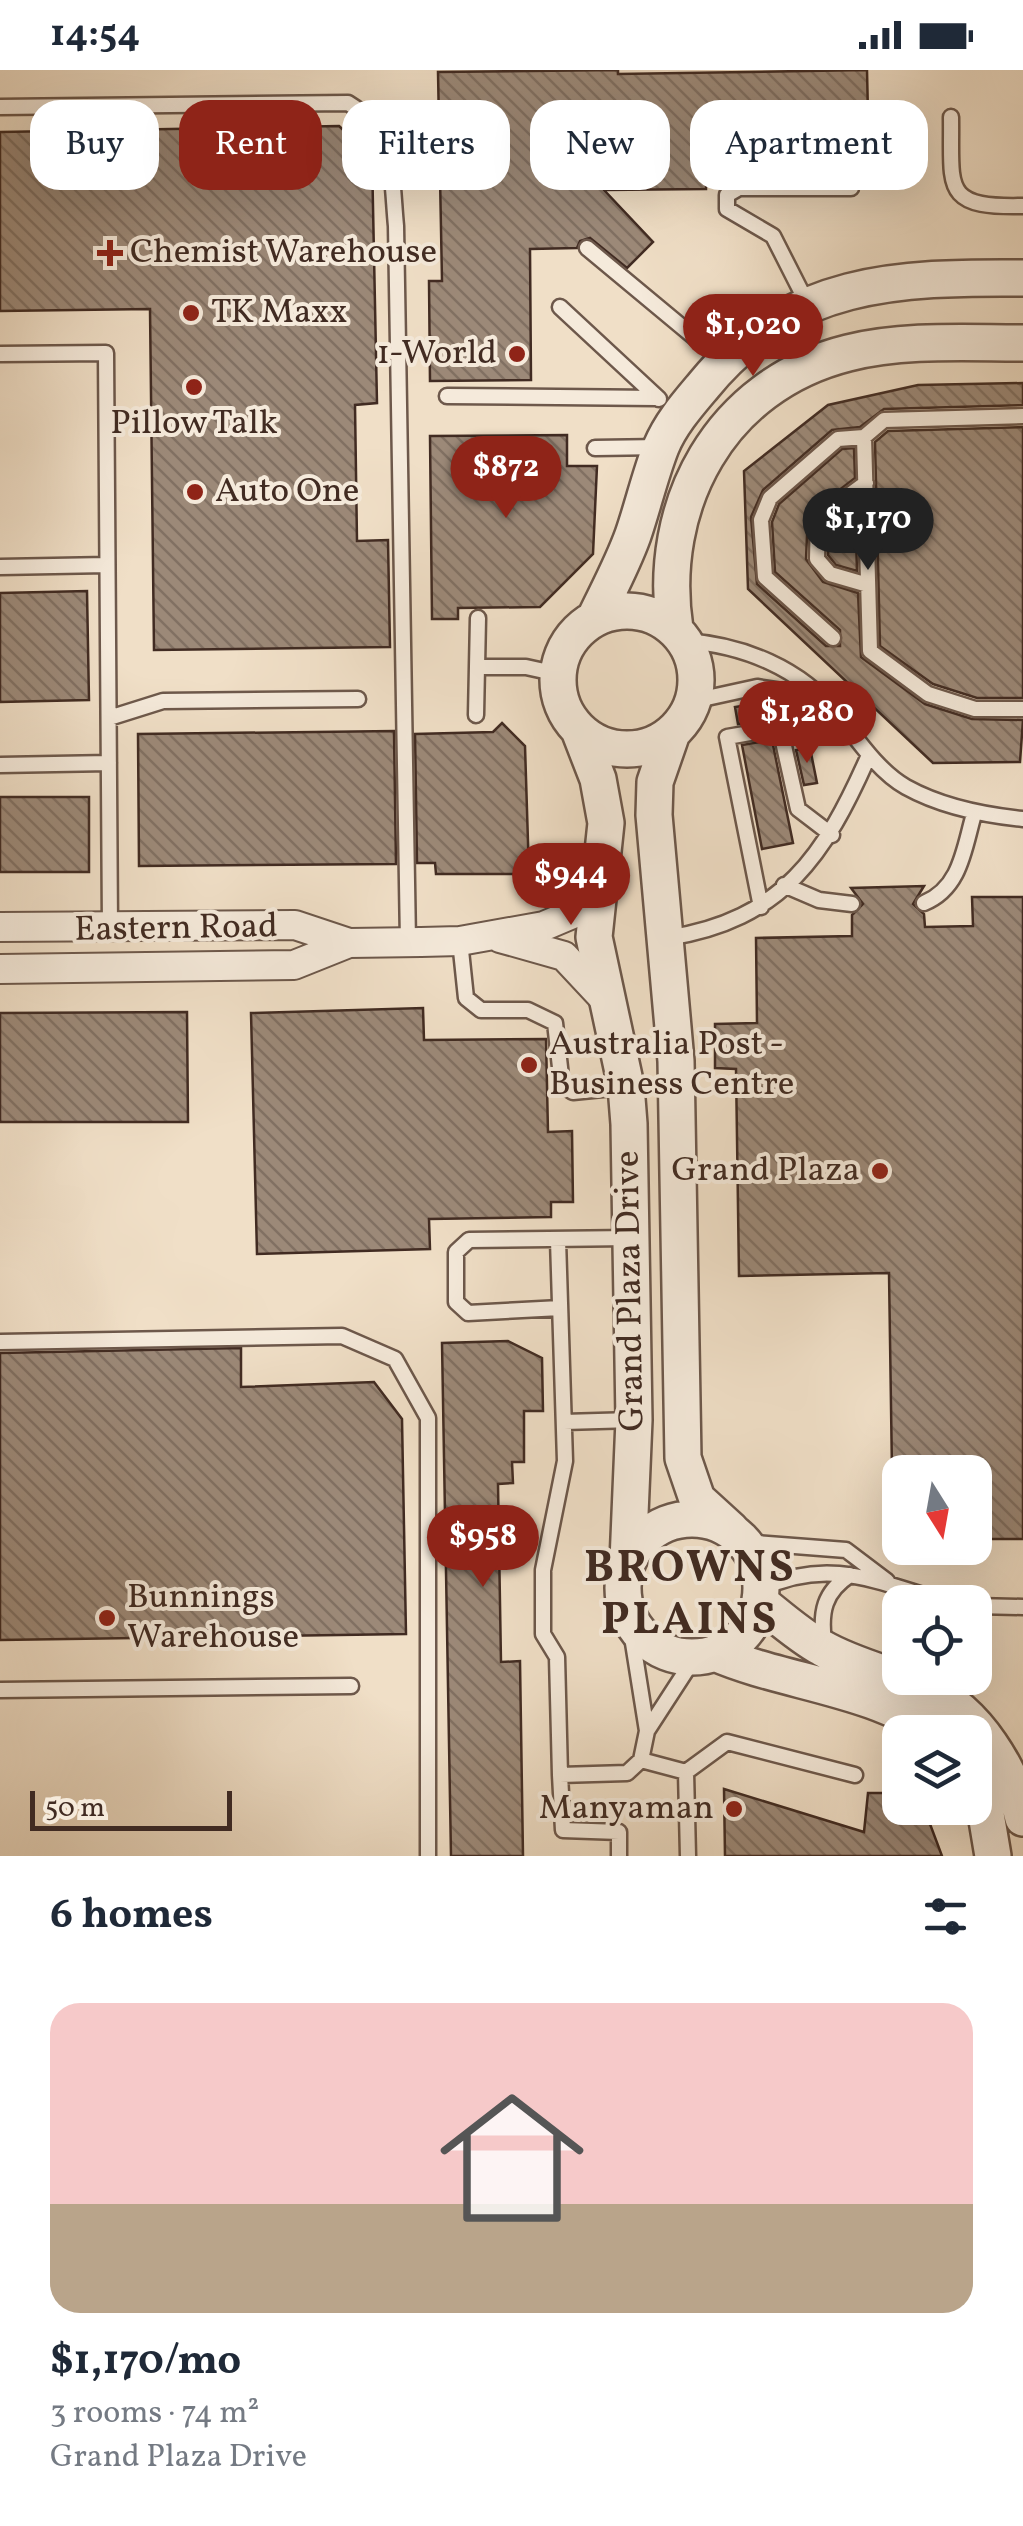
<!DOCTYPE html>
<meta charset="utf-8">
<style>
:root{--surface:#fff;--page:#f6f6f7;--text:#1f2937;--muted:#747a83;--accent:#8f2418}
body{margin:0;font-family:Vollkorn,serif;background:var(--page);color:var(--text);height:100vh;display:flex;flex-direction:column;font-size:38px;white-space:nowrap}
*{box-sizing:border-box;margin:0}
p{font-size:32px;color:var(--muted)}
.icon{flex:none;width:55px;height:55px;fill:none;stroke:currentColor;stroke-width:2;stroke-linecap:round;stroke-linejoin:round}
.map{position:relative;height:1786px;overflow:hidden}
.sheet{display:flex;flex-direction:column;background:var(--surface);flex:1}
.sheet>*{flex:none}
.banner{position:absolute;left:30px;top:30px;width:965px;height:90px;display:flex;gap:20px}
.needle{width:65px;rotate:169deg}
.fabs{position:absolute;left:882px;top:1385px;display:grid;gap:20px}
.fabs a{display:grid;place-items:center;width:110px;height:110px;border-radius:20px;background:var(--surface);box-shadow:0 10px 40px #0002;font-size:50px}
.scale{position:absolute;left:30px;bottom:25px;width:202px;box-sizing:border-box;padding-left:10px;border:5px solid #412b22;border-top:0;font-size:28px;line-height:35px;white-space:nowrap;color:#412b22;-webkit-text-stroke:8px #f5eadb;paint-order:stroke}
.price{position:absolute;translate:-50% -85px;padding:0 22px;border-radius:35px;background:var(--accent);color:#fff;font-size:32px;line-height:65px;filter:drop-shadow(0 2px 5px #0008)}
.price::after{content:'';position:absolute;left:50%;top:60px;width:30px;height:22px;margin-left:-15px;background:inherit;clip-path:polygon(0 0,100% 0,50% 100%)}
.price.on{background:#222;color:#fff}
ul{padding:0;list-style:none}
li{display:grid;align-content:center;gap:20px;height:530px;padding:0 50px}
li span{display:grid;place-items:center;height:310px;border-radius:30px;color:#555}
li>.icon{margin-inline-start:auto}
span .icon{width:180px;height:180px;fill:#fffc;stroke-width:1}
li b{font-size:42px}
h2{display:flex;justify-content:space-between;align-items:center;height:120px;padding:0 50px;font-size:42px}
.pill{padding:0 35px;border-radius:30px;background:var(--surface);box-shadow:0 10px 40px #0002;font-size:35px;line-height:90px}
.pill.on{background:var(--accent);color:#fff}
.status{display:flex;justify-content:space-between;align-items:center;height:70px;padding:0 50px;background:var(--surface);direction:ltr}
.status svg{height:28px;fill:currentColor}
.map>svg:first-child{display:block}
.building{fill:url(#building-back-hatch);stroke:#412b22;stroke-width:2.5}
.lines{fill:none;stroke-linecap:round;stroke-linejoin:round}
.service-casing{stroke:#6d584b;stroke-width:19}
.minor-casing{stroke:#6d584b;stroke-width:32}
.tertiary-casing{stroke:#6d584b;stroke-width:40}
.service{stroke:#f5eadb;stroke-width:14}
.minor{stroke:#f5eadb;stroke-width:28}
.tertiary{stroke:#f5eadb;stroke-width:35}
.poi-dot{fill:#8f2418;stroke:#f5eadb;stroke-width:4}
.labels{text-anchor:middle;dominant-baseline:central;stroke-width:8;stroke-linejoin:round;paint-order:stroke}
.poi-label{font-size:35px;fill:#412b22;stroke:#f5eadb;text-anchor:start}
.street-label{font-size:35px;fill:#412b22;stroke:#f5eadb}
.district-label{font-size:45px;font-weight:bold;letter-spacing:2.5px;fill:#412b22;stroke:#f5eadb}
</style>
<div class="status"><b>14:54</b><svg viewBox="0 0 49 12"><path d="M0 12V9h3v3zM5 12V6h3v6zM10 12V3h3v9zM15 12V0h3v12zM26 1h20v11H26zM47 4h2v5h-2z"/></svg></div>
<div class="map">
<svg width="1023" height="1786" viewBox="0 0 1023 1786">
<defs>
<pattern id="building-back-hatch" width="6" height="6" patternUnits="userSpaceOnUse" patternTransform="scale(2.5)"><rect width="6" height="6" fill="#9c8978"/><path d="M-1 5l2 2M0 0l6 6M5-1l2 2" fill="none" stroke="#817062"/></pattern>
</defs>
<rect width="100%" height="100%" fill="#f0dfc7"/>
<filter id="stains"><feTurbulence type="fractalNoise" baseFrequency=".002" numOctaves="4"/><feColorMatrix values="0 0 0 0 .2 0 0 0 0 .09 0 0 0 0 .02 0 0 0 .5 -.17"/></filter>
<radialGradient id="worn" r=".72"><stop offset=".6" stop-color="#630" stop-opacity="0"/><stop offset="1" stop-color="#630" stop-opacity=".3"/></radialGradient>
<path class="building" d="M618 0V4L867 0 869 89 706 92V119L604 120 653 172 627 198 590 168 580 171 577 178 530 179 531 310 430 311 429 211H442L438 2Z
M339 56 372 87 377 333 355 335 357 471 388 470 390 577 154 580 150 239 0 241V62Z
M1023 313V335L884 339 860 357 832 360 763 420 751 447 757 514 826 576H840V560L775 502 772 452 779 434 842 379 854 378 855 408 808 444 806 489 823 512 858 523 861 587 925 634 972 649 1023 650 1020 692 933 693 748 519 744 401 828 335 918 315Z
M1023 357V628H977L933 614 880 576 875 372 888 361Z
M567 365V396H597L593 484 540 537 458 538V549H432L430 366Z
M855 434 857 501 836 495 828 485V454Z
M87 521 89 630 0 632V523Z
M768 632 771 649 738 654 735 637Z
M502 653 525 676 529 804H436L435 793H417L415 664 493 662Z
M394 661 396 794 139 796 138 664Z
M772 670 793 773 762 779 742 675Z
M810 678 817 713 804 715 796 680Z
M0 727H89V802H0Z
M924 816 913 834 924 844 925 857 973 856 972 827H1023V1469H975V1402H892L889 1203 739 1206 736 999 715 998V954L757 953 756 868 852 866V845L863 834 851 818Z
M423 938 424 970 546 969 548 1062 572 1061 573 1132H551V1147L429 1149 430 1179 257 1184 251 943Z
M187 942 188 1052H0V943Z
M508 1271 542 1288 543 1341H524V1392H512L513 1413 498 1414 501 1592 520 1591 523 1786H451L442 1273Z
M241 1278V1317L374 1312 402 1349 406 1564 0 1570V1283Z
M724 1719 864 1762 868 1723H900V1738H924L942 1786H725Z"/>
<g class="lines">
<g class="service-casing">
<path id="service" d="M0 37 348 33C396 62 391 105 396 156L408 872
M951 47C952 118 941 138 1023 136
M587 178 723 291
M807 233 773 166 727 139V125L739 118H851
M560 237 659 329
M0 284 106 283 110 856
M447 326 657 328
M1023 346 884 350 864 367 870 581 928 624 975 639H1023
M595 378 661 377
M866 413 818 448 817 489 830 504 868 515
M0 497 107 495
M833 568 765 507 761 450 770 428 838 369 864 367
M685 571C743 575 801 598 838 645 857 669 878 701 906 717 942 737 983 745 1023 749
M477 597H526L558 604
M693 631 757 617 821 627
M476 645 478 548
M109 648 163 631 358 629
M0 695 109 693
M784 815 819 830 852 834
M924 833C961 818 964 778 974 744
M761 837 727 667 780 658 798 739 832 765
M667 868C783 850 825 785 869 685
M460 871 466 928 481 940H528L555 953 562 1015 573 1022 623 1017
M558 1170 565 1391 543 1500V1564L557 1587 560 1705
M560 1238 468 1243 456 1232V1182L469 1170 630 1168
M0 1272 342 1266 395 1289 428 1348V1786
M564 1352 633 1350
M743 1472 846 1480 887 1511
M761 1519C830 1486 879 1513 946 1532
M975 1536 1023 1537
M629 1548 647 1661
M824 1572C820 1542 824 1522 850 1505
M0 1620 351 1616
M641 1690 686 1702 727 1672 855 1705
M686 1702 688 1786
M619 1786V1762L563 1760 560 1705 627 1703 641 1690 647 1661 695 1587"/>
</g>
<g class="minor-casing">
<path id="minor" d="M0 857 295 855 349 873 421 872 460 871 544 856 577 842 596 800
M500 868 564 886 607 932
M0 899 294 895 349 873"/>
</g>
<g class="tertiary-casing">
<path id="tertiary" d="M558 610a69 69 0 1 1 138 0a69 69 0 1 1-138 0Z
M595 548C608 521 623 493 633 465 643 436 650 405 661 377 671 353 688 334 704 315 790 210 898 207 1023 208
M675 559C656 435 720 315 848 283 904 269 965 273 1023 273
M579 660 598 709 606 753 594 867 626 1016 629 1054 634 1350 628 1491
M672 663 655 712 654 745 676 991 683 1388 697 1429 731 1460
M623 1518a69 69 0 1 1 138 0a69 69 0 1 1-138 0Z
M760 1532C780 1548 800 1566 822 1578 855 1597 895 1605 930 1621 977 1642 1012 1700 1023 1748
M715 1583C781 1612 876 1618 932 1662
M975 1716 985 1738 993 1786"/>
</g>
<use href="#service" class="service"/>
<use href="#minor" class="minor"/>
<use href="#tertiary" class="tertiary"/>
</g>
<g class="poi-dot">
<path d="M105 168h10v10h10v10h-10v10h-10v-10h-10v-10h10z"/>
<circle cx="191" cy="243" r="10"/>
<circle cx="517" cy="284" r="10"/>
<circle cx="194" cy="317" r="10"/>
<circle cx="195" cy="422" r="10"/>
<circle cx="529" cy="995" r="10"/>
<circle cx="880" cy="1101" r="10"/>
<circle cx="107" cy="1548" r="10"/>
<circle cx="734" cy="1739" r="10"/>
</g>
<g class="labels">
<g class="poi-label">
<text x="130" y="183">Chemist Warehouse</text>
<text x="211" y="243">TK Maxx</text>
<text x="497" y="284" text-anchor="end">1-World</text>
<text x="194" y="354" text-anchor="middle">Pillow Talk</text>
<text x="215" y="422">Auto One</text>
<text x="549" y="975">Australia Post -<tspan x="549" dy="40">Business Centre</tspan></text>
<text x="860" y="1101" text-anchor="end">Grand Plaza</text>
<text x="127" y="1528">Bunnings<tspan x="127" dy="40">Warehouse</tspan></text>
<text x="714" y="1739" text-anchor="end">Manyaman</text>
</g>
<g class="street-label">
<text transform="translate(176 859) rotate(-1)">Eastern Road</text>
<text transform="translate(631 1221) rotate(-91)">Grand Plaza Drive</text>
</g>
<g class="district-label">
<text x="690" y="1499">BROWNS<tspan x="690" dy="52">PLAINS</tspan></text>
</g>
</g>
<rect width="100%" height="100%" filter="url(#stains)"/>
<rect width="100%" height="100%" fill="url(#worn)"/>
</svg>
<div class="fabs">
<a><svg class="needle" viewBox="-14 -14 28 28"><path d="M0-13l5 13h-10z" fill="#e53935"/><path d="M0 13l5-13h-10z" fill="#747a83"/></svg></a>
<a><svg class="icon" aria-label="locate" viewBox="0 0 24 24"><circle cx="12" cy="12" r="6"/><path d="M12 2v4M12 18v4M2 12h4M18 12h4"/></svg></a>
<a><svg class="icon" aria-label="layers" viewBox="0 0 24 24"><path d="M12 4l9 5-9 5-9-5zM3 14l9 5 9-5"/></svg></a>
</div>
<div class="scale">50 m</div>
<b class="price" style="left:753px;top:309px">$1,020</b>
<b class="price" style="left:506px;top:451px">$872</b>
<b class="price on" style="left:868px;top:503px">$1,170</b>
<b class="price" style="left:807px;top:696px">$1,280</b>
<b class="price" style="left:571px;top:858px">$944</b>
<b class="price" style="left:483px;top:1520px">$958</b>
<div class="banner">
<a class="pill">Buy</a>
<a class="pill on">Rent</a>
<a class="pill">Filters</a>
<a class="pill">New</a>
<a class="pill">Apartment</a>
</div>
</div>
<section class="sheet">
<h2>6 homes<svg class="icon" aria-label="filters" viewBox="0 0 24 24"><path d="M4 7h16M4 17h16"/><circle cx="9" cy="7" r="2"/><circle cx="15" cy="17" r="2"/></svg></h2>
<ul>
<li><span style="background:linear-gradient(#f6c9c9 65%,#b9a48a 0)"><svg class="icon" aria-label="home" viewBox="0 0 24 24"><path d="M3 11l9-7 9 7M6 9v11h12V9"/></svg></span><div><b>$1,170/mo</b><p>3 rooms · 74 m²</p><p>Grand Plaza Drive</p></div></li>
</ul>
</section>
